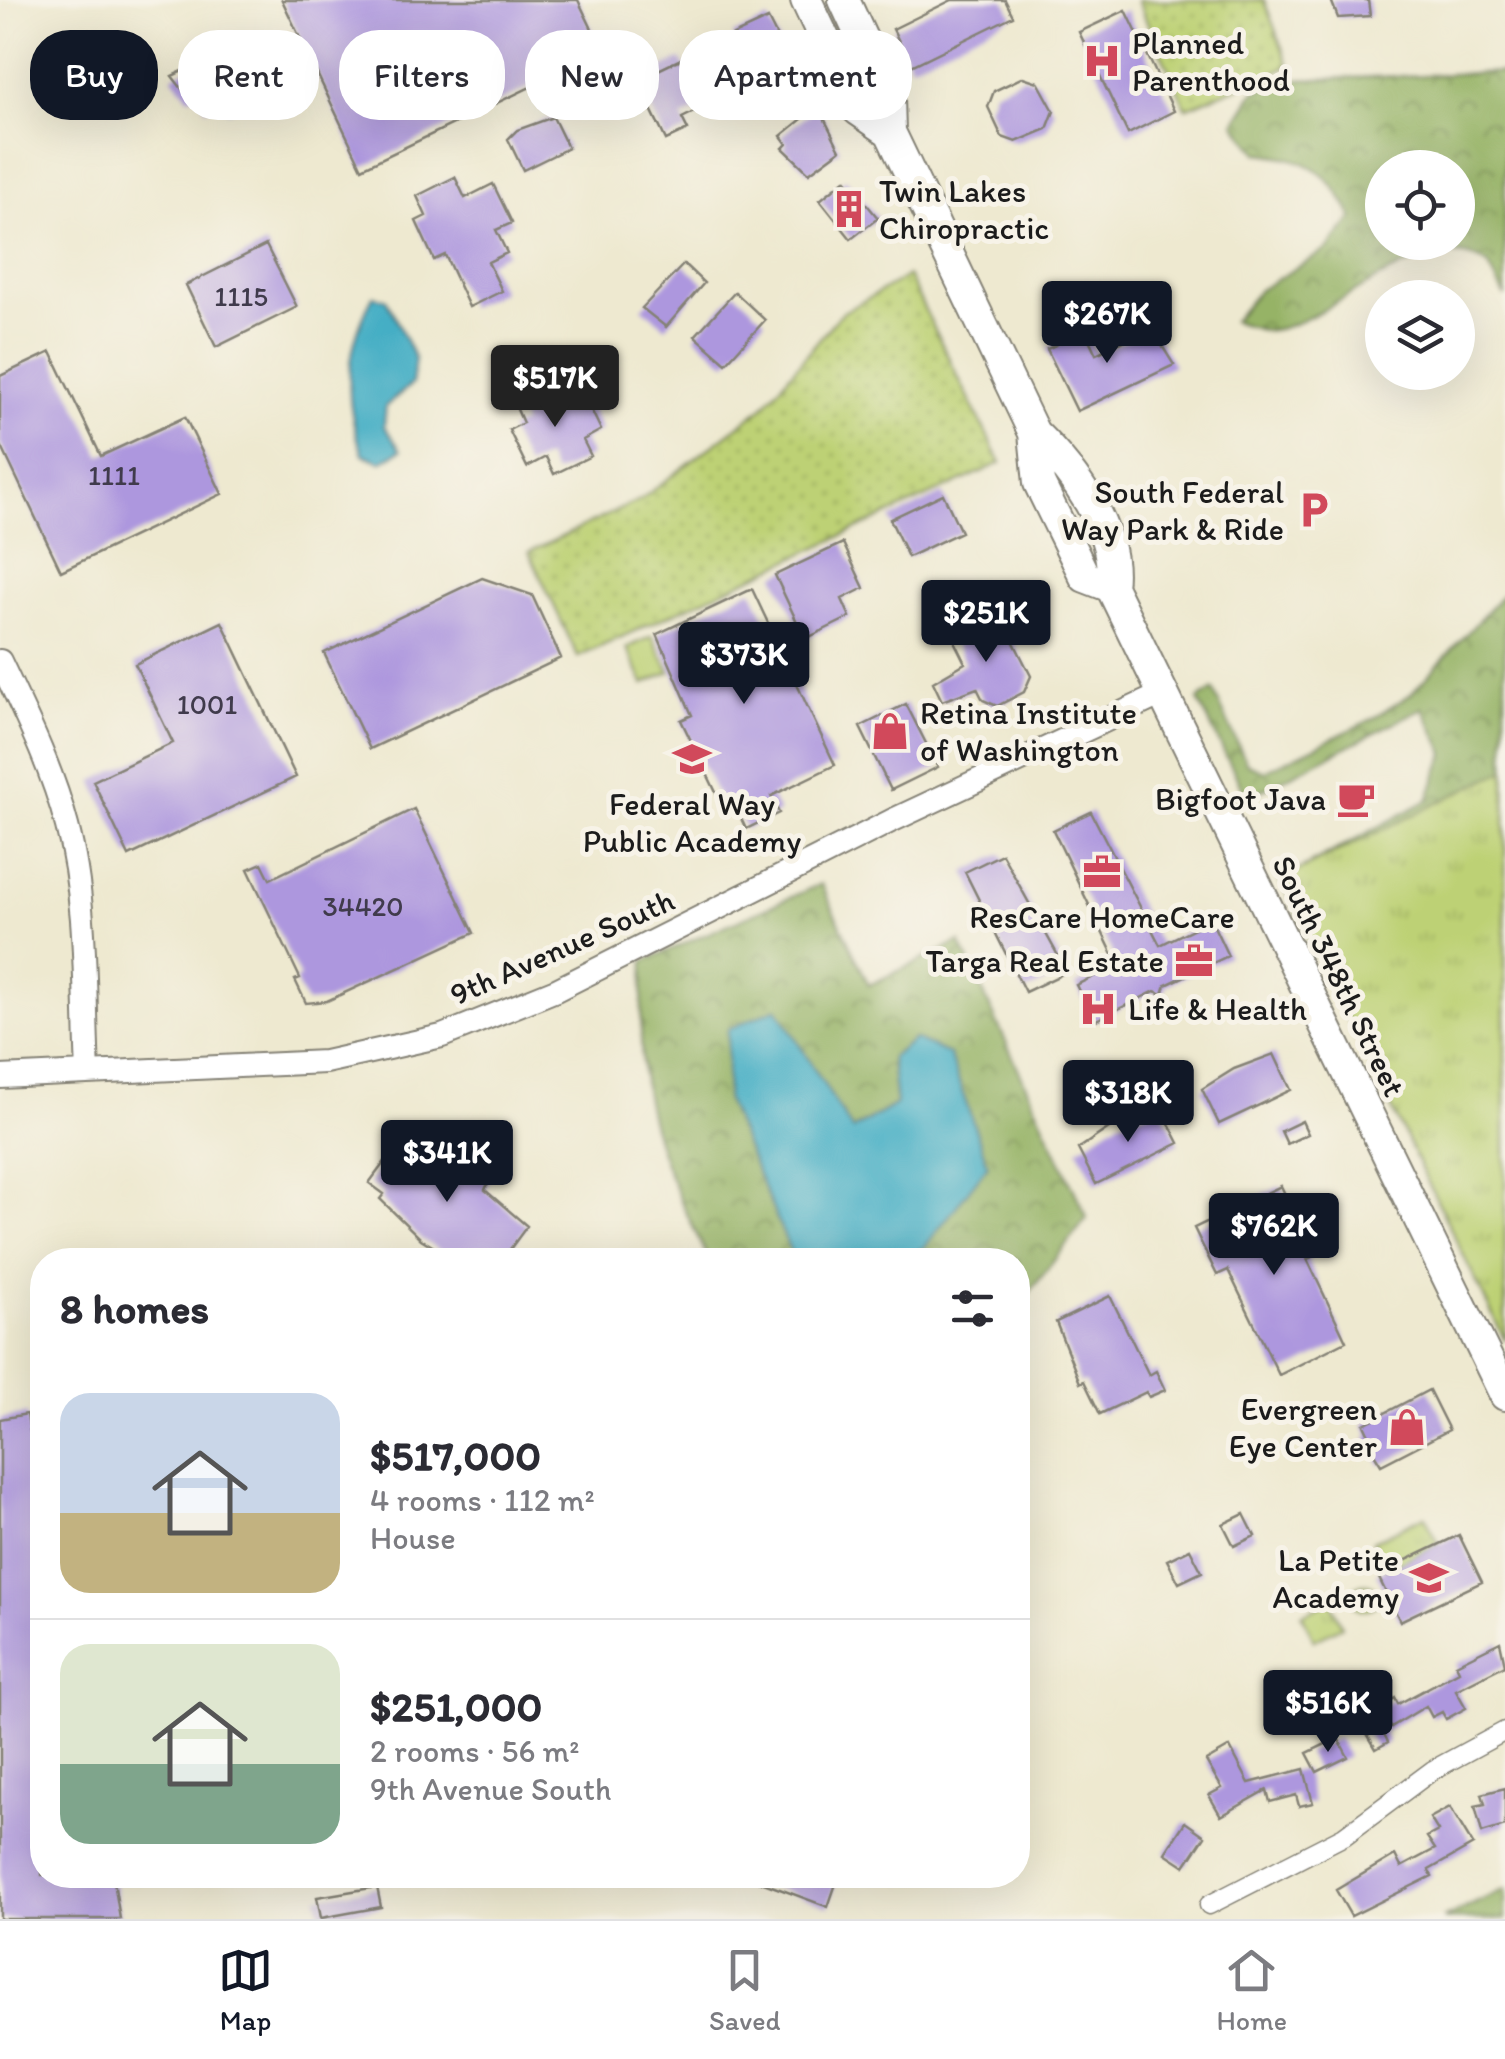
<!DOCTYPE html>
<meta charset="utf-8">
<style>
:root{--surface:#fff;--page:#f7f7f7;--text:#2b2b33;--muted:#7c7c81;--line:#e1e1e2;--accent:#111827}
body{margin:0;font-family:Itim,sans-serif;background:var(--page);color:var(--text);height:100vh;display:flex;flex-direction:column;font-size:38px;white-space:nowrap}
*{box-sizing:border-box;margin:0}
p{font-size:32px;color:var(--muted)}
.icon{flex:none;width:55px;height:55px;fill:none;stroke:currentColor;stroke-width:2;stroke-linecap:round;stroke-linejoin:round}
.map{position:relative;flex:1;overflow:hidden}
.sheet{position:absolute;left:30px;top:1248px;width:1000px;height:640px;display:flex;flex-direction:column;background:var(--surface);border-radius:40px;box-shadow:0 10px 40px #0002}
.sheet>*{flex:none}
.hud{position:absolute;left:30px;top:30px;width:1000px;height:90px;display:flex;gap:20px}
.buttons{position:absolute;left:1365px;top:150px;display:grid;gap:20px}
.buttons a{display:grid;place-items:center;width:110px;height:110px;border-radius:50%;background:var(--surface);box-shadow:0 10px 40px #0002;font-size:50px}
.price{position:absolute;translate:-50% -85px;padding:0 22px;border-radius:10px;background:var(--accent);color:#fff;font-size:32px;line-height:65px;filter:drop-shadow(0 2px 5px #0008)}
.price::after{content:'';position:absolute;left:50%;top:60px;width:30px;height:22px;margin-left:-15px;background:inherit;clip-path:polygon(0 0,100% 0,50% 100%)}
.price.on{background:#222;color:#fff}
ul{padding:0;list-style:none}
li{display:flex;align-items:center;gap:30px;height:250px;padding:0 30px}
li+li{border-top:2px solid var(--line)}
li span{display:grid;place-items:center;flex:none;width:280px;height:200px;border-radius:30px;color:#555}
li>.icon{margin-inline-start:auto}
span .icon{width:120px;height:120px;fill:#fffc;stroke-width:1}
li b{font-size:42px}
h2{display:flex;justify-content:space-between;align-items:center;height:120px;padding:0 30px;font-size:42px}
.pill{padding:0 35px;border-radius:40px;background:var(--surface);box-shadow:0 10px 40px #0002;font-size:35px;line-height:90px}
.pill.on{background:var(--accent);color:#fff}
.dock{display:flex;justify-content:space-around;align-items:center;height:140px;border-top:2px solid var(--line);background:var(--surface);font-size:28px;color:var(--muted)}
.dock a{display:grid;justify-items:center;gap:5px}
.dock .on{color:var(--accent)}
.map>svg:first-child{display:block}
.grass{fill:url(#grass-dots);stroke:#6c7648;stroke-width:2.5}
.forest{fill:url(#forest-crowns);stroke:#596841;stroke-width:2.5;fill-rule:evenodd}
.park{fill:url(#park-tufts);stroke:#6c7648;stroke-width:2.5}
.garden{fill:#bdd175;stroke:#6c7648;stroke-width:2.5}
.water{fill:#45aec5;stroke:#306570;stroke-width:2.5}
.building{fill:#ad97de}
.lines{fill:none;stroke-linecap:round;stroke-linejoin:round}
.minor-casing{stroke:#858276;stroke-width:21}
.tertiary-casing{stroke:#858276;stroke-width:26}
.primary-casing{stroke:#858276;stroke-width:34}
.minor{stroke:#fff;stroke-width:18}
.tertiary{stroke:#fff;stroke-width:22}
.primary{stroke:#fff;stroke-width:30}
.labels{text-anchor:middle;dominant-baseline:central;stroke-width:10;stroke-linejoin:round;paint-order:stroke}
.number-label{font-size:28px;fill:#403b4c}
.poi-label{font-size:32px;fill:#1c1c1c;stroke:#f7f3e8;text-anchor:end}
.street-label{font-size:32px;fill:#1c1c1c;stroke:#f7f3e8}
</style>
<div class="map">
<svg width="1505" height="1919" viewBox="0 0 1505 1919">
<defs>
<pattern id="grass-dots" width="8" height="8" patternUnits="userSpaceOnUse" patternTransform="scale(2.5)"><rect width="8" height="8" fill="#bdd175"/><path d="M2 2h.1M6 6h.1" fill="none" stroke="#a2b365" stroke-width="1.8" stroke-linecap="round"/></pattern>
<pattern id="forest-crowns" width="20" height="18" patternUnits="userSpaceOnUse" patternTransform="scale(2.5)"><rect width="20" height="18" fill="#96b366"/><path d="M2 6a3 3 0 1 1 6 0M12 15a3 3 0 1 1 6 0" fill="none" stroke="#7a9153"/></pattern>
<pattern id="park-tufts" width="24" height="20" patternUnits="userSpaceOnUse" patternTransform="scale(2.5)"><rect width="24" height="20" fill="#bdd175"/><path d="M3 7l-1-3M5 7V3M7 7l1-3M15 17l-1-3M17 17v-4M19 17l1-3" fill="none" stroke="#a2b365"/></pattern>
</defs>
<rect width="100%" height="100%" fill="#f7f3e8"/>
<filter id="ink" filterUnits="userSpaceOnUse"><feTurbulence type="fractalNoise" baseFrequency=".01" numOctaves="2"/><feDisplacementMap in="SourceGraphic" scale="20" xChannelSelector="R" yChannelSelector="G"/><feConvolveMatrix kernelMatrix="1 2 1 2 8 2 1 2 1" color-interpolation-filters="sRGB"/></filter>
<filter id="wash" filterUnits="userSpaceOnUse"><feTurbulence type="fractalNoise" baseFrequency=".0048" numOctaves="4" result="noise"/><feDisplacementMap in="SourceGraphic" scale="40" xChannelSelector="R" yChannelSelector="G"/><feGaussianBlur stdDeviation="2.25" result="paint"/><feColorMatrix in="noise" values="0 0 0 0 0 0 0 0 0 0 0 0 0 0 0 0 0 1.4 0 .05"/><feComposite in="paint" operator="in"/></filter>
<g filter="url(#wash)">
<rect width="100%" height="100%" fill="#eee9d0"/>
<path class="grass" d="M1137 0H1264L1289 66 1186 108Z
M908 276 1001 463 578 657 529 552 640 500 762 408 840 314Z"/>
<path class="forest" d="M1505 72V297L1488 265C1426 220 1333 323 1271 330 1259 332 1244 324 1233 321L1259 290 1328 249 1353 218C1328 171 1312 159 1258 153L1235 123 1255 91 1291 80ZM1382 168H1458V242H1382Z
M1505 592V1340L1280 880 1428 800 1445 753 1423 708 1254 794 1242 788 1198 700 1213 690 1247 764 1265 771 1374 718 1411 694Z
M821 884 869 985 960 942 1087 1218 1018 1307V1260H900L925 1247 949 1055 914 1039 891 1058 896 1104 852 1130 793 1257 807 1260H709C678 1197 646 1134 642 1062 639 1029 643 994 644 961Z
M1505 1889V1919H1443Z"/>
<path class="park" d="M1505 770V1340L1280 880Z
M1425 1516 1439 1544 1387 1569 1373 1541Z
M1352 1597a13 13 0 1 1 26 0a13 13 0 1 1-26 0Z
M1330 1601 1342 1626 1314 1640 1302 1614Z"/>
<path class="garden" d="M652 636 670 672 644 684 627 648Z"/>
<path class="water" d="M373 296 386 299 415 359 412 384 386 406 384 426 401 450 381 462 363 454C342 400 346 346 373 296Z
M777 1008 852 1130 896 1104 891 1058 914 1039 949 1054 988 1165 925 1247 900 1260 793 1257 726 1100 728 1029Z"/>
<g id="blocks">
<path class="building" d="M282 0H578L603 52 362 168Z
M952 0H1005L1013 16 911 66 893 29Z
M1331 0H1368L1370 16 1338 18Z
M1126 10 1174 111 1128 134 1079 32Z
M768 19 800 83 764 100 759 89 753 91 733 51 739 48 733 35Z
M223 52 251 101 228 112 223 101 206 109 198 93 189 98 172 76Z
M681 59 704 107 682 118 688 130 666 140 637 80Z
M1023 77 1038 82 1054 111 1047 129 1016 142 1002 137 988 107 994 91Z
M818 106 840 150 809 173 783 148 787 144 781 136Z
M553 117 568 148 523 170 508 139 517 130Z
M455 177 465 198 493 184 512 223 496 230 507 253 488 262 502 291 469 307 445 255 434 260 416 221 426 216 417 196Z
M846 179 878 218 851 239 820 200Z
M266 245 297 307 216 347 186 285Z
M684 264 704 283 666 327 642 308Z
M735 292 765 320 726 363 695 336Z
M1151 328 1174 365 1077 411 1047 349 1085 331 1096 354Z
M51 352 101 456 185 417 222 494 61 571 0 443V376Z
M560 385 568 401 583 393 601 430 583 440 591 456 554 474 546 457 527 467 509 430 523 423 516 407Z
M943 494 961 532 908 557 890 519Z
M843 543 864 588 842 599 850 617 805 639 775 575Z
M482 578 532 595 561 658 370 749 324 653Z
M752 589 835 765 771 796 779 813 746 829 736 808 726 813 681 720 692 715 657 634Z
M989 616 1003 621 1031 676 1024 692 997 706 983 700 977 688 942 701 933 682 965 663 955 643 960 630Z
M222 622 296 777 129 856 93 781 173 743 135 664Z
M906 704 938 767 891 790 860 727Z
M414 809 474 933 327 1001 306 1003 295 980 300 978 248 869 262 863 270 879Z
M1091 812 1160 945 1211 920 1228 956 1166 985 1163 994 1155 991 1094 1021 1076 985 1118 965 1053 830Z
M1002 854 1067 972 1025 992 965 872Z
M1274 1054 1291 1090 1219 1124 1202 1089 1234 1069Z
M1161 1108 1179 1143 1096 1184 1078 1149 1118 1122Z
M1302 1121 1308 1134 1287 1144 1281 1131Z
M401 1140 417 1152 421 1146 438 1154 468 1177 476 1169 490 1179 485 1190 527 1226 502 1260H455L421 1239 380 1199 384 1194 369 1183Z
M1281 1186 1315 1256 1307 1259 1346 1341 1279 1375 1228 1270 1217 1275 1194 1228Z
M1110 1296 1149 1375 1156 1371 1165 1390 1149 1397 1146 1392 1100 1414 1084 1381 1080 1383 1056 1322Z
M1429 1390 1449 1430 1381 1465 1365 1439 1370 1437 1364 1424Z
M27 1414 32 1444 42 1442V1875H113L120 1919H0V1419Z
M1244 1514 1255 1536 1234 1546 1223 1524Z
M1459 1535 1482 1582 1400 1621 1377 1574Z
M1190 1549 1202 1572 1179 1583 1167 1560Z
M1500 1642 1505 1665 1456 1690 1466 1708 1446 1719 1442 1712 1432 1717 1426 1706 1383 1732 1388 1742 1376 1749 1359 1720 1395 1698 1398 1704 1459 1671 1456 1664Z
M1338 1738 1348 1757 1317 1772 1307 1753Z
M1230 1747 1249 1783 1304 1769 1313 1803 1299 1806 1296 1795 1270 1802 1267 1790 1221 1816 1209 1795 1222 1788 1206 1761Z
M1505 1788V1826L1482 1833 1475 1806 1485 1804 1482 1794Z
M1450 1807 1473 1845 1429 1870 1432 1876 1351 1916 1336 1890 1395 1855 1401 1867 1435 1849 1427 1837 1438 1831 1430 1818Z
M1185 1822 1205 1836 1185 1866 1165 1853Z
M742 1875H839L828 1907Z
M377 1887 381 1907 321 1918 317 1897Z"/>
</g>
</g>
<g filter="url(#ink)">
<use href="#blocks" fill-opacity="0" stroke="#858276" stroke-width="2.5"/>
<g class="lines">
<g class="minor-casing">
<path id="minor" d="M1209 1905 1344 1836 1433 1770 1505 1731"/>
</g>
<g class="tertiary-casing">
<path id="tertiary" d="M0 661C25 714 52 768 67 826 88 905 84 992 88 1073
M0 1077 325 1062 442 1036 556 990 891 821 1162 694"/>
</g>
<g class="primary-casing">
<path id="primary" d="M806 0 858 110 890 132
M844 0 889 97 890 132 1034 433C1073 471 1119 531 1111 587L1505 1395
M1034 433 1039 483 1085 577 1111 587"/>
</g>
<use href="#minor" class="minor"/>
<use href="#tertiary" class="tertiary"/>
<use href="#primary" class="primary"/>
</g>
</g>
<defs>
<g id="hospital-bare" transform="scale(3)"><path d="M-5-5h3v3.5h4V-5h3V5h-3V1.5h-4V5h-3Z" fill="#d1495b" stroke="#f7f3e8" stroke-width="2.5" paint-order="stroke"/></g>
<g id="building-bare" transform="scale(3)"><path d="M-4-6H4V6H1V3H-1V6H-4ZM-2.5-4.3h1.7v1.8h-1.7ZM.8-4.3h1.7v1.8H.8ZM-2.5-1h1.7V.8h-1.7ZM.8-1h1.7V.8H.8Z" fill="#d1495b" stroke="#f7f3e8" stroke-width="2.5" paint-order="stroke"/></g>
<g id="parking-bare" transform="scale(3)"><path d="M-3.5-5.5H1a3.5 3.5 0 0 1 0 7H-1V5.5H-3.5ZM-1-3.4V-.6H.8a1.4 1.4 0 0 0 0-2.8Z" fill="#d1495b" stroke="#f7f3e8" stroke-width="2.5" paint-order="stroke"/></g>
<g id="shop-bare" transform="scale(3)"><path d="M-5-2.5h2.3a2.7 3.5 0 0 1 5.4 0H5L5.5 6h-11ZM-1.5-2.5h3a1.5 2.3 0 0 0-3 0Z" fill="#d1495b" stroke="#f7f3e8" stroke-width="2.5" paint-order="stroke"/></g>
<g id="school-bare" transform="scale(3)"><path d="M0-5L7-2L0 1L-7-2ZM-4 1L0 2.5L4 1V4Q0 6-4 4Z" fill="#d1495b" stroke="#f7f3e8" stroke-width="2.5" paint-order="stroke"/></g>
<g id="cafe-bare" transform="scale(3)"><path d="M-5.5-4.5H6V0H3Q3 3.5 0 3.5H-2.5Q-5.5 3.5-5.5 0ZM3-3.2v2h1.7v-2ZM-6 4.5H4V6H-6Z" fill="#d1495b" stroke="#f7f3e8" stroke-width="2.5" paint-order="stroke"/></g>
<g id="office-bare" transform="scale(3)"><path d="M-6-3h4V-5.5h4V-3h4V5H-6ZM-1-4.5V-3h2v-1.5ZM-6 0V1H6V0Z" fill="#d1495b" stroke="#f7f3e8" stroke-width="2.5" paint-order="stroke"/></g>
</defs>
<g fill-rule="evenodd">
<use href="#hospital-bare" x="1102" y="61"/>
<use href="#building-bare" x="849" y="209"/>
<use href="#parking-bare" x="1314" y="510"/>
<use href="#shop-bare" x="890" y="731"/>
<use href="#school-bare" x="692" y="759"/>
<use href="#cafe-bare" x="1356" y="799"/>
<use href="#office-bare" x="1102" y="872"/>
<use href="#office-bare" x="1194" y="961"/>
<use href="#hospital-bare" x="1098" y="1009"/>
<use href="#shop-bare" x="1407" y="1427"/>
<use href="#school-bare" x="1429" y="1578"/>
</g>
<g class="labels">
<g class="number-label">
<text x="241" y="296">1115</text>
<text x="114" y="475">1111</text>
<text x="207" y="704">1001</text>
<text x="363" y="906">34420</text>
</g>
<g class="poi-label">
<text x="1132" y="43" text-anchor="start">Planned<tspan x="1132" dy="37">Parenthood</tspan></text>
<text x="879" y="191" text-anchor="start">Twin Lakes<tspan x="879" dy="37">Chiropractic</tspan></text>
<text x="1284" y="492">South Federal<tspan x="1284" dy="37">Way Park &amp; Ride</tspan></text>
<text x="920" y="713" text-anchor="start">Retina Institute<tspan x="920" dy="37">of Washington</tspan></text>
<text x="1326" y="799">Bigfoot Java</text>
<text x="692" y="804" text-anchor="middle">Federal Way<tspan x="692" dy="37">Public Academy</tspan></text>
<text x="1102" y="917" text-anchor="middle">ResCare HomeCare</text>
<text x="1164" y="961">Targa Real Estate</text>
<text x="1128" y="1009" text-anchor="start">Life &amp; Health</text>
<text x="1377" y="1409">Evergreen<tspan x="1377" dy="37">Eye Center</tspan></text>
<text x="1399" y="1560">La Petite<tspan x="1399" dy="37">Academy</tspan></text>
</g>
<g class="street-label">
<text transform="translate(562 947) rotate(-24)">9th Avenue South</text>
<text transform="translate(1339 976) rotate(64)">South 348th Street</text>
</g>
</g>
</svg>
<div class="buttons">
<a><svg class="icon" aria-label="locate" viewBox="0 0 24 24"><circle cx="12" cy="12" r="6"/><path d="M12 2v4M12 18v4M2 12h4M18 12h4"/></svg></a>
<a><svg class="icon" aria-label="layers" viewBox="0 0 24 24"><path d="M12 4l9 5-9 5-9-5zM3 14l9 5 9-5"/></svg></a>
</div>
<b class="price" style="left:1107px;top:366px">$267K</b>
<b class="price on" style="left:555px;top:430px">$517K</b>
<b class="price" style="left:986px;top:665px">$251K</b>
<b class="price" style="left:744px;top:707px">$373K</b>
<b class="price" style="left:1128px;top:1145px">$318K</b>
<b class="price" style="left:447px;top:1205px">$341K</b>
<b class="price" style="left:1274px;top:1278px">$762K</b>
<b class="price" style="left:1328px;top:1755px">$516K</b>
<div class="hud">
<a class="pill on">Buy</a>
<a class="pill">Rent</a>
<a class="pill">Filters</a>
<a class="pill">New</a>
<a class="pill">Apartment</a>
</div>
<section class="sheet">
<h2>8 homes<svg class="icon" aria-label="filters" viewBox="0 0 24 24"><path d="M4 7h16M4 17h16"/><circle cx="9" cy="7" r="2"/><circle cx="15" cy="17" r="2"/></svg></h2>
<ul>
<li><span style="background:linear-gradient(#c9d6e8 60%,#c2b280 0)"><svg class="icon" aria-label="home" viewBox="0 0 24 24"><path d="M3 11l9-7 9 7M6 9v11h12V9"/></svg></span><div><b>$517,000</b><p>4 rooms · 112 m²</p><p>House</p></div></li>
<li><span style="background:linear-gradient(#dfe7d0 60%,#7fa58c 0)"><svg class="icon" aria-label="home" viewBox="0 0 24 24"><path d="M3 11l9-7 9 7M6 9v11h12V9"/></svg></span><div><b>$251,000</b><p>2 rooms · 56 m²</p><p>9th Avenue South</p></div></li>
</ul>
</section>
</div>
<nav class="dock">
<a class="on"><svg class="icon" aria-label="map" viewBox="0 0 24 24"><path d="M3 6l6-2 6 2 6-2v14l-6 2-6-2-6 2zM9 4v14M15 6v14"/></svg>Map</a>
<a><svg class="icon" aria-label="saved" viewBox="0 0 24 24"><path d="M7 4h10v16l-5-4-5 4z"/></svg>Saved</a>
<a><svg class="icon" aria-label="home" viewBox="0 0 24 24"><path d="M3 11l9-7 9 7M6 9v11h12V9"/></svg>Home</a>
</nav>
